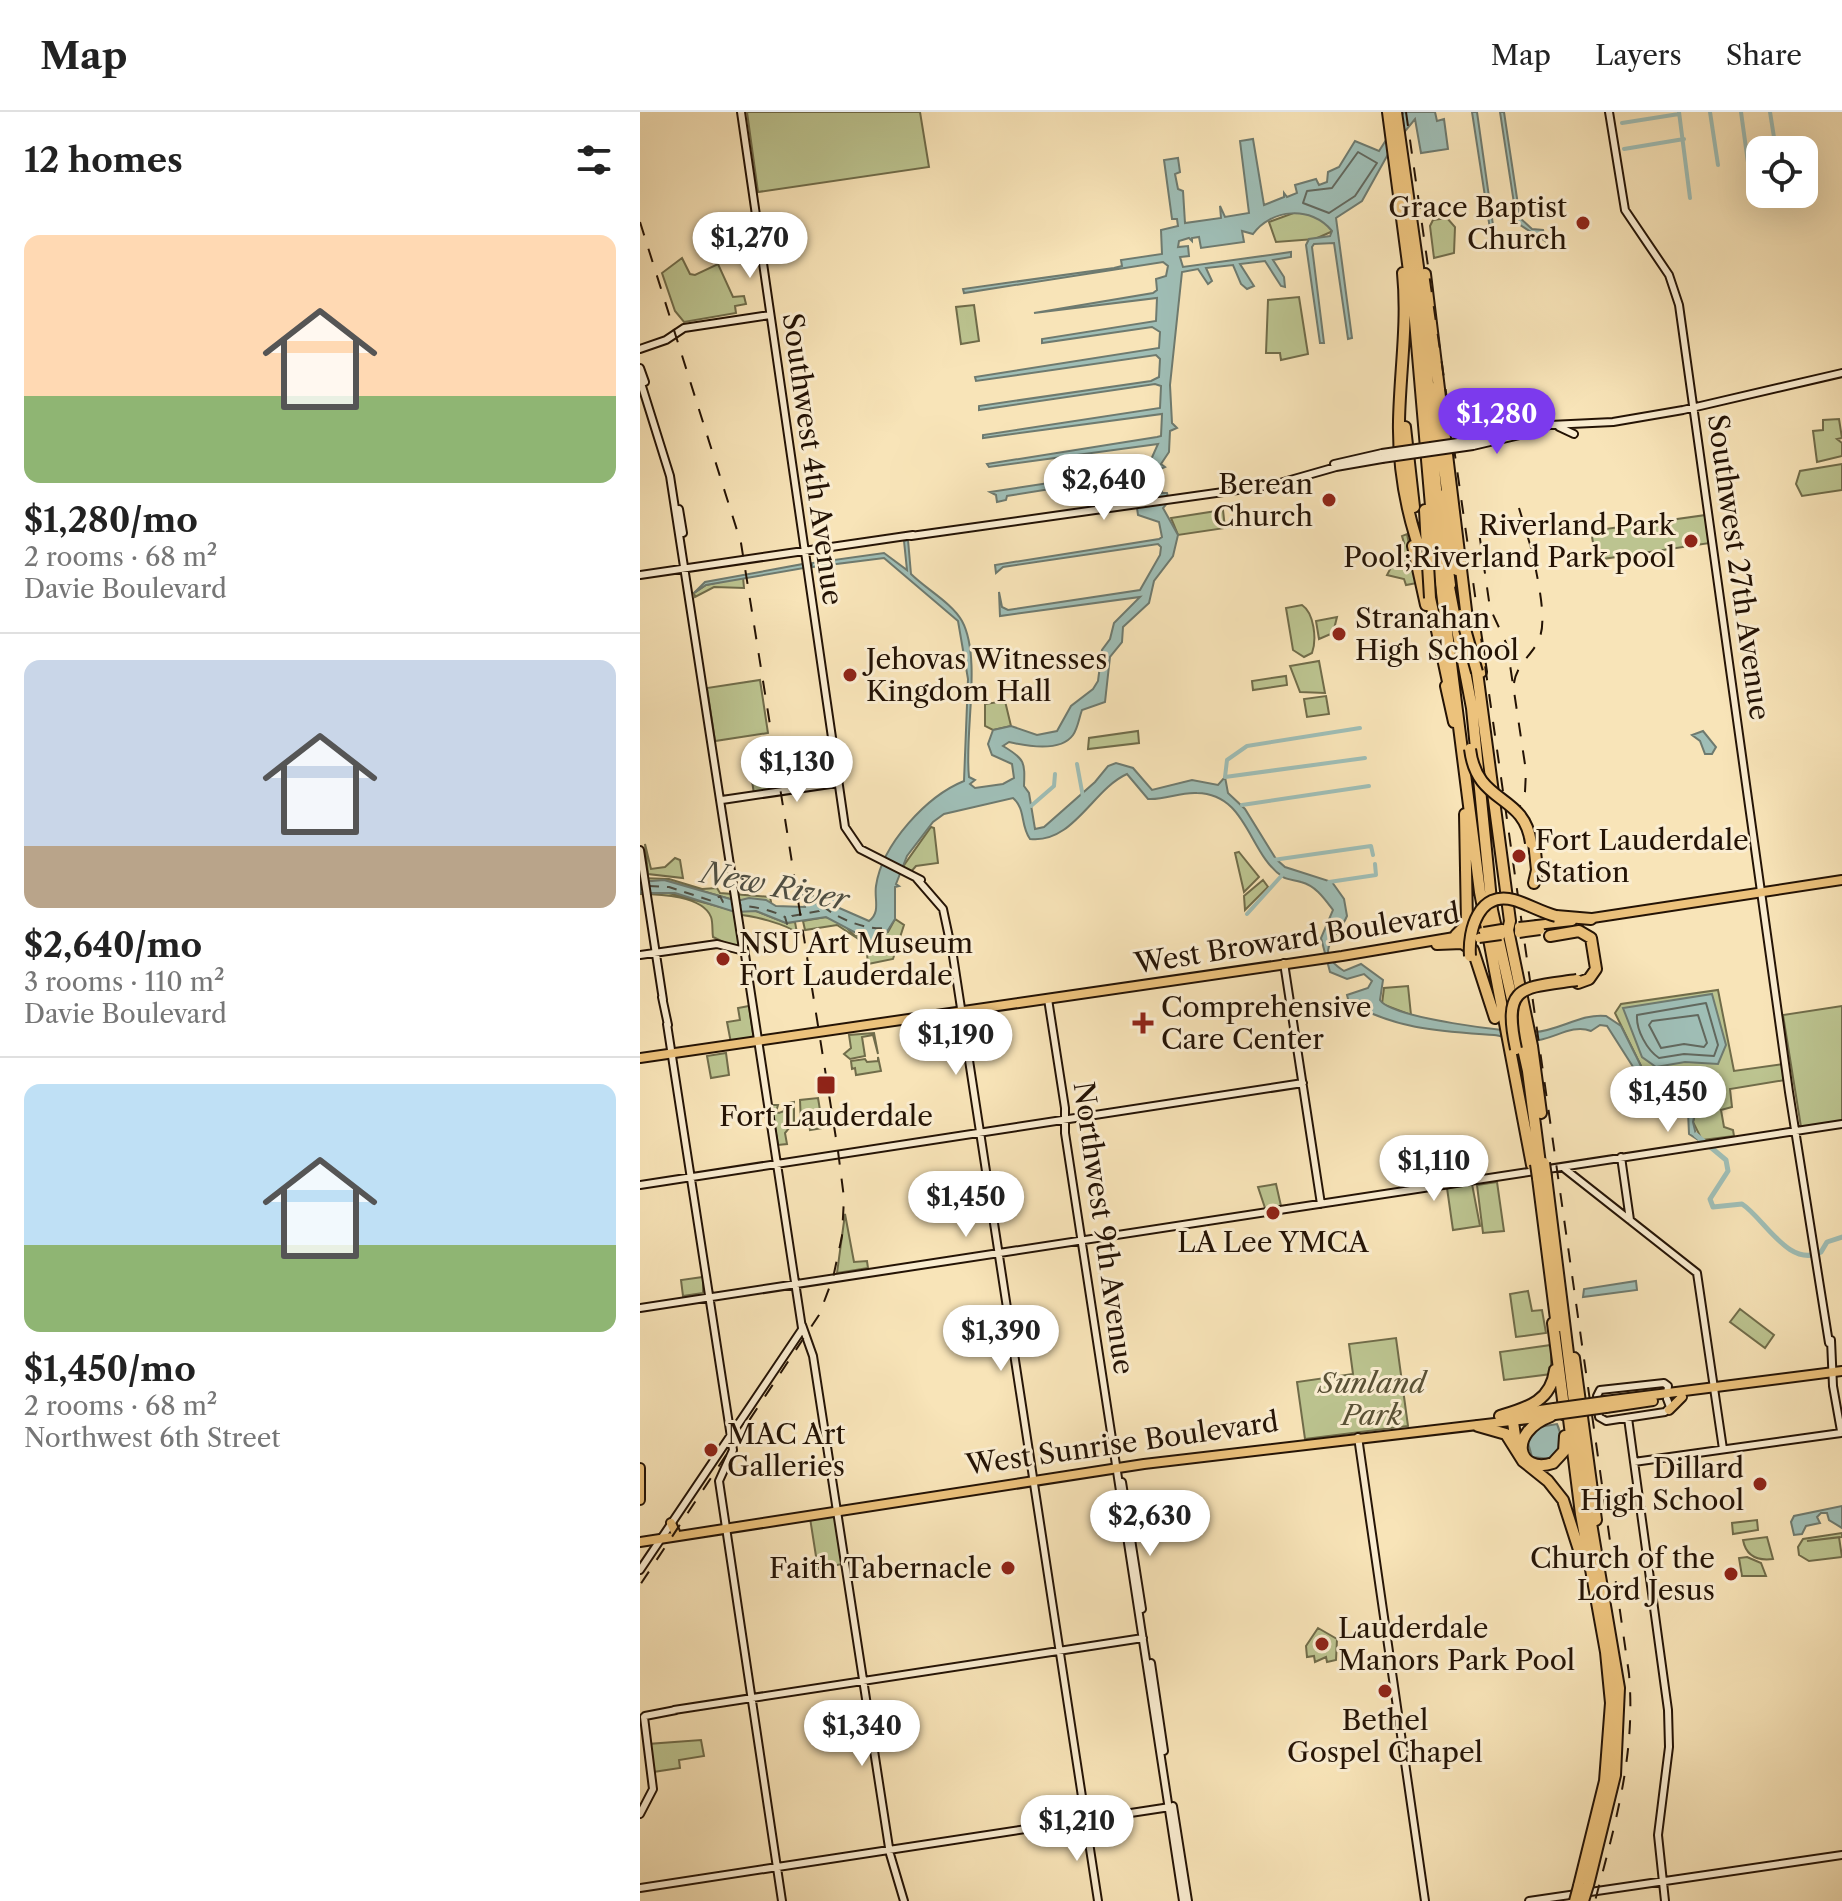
<!DOCTYPE html>
<meta charset="utf-8">
<style>
:root{--surface:#fff;--page:#f2f2f2;--text:#222;--muted:#767676;--line:#e0e0e0;--accent:#7c3aed}
body{margin:0;font-family:"Libre Caslon Text",serif;background:var(--page);color:var(--text);height:100vh;display:flex;flex-direction:column;font-size:30px;white-space:nowrap}
*{box-sizing:border-box;margin:0}
p{font-size:26px;color:var(--muted)}
.icon{flex:none;width:44px;height:44px;fill:none;stroke:currentColor;stroke-width:2;stroke-linecap:round;stroke-linejoin:round}
.map{position:relative;flex:1;overflow:hidden}
.drawer{display:flex;flex-direction:column;background:var(--surface);width:640px}
.drawer>*{flex:none}
.fabs{position:absolute;left:1106px;top:24px;display:grid;gap:16px}
.fabs a{display:grid;place-items:center;width:72px;height:72px;border-radius:16px;background:var(--surface);box-shadow:0 8px 32px #0002;font-size:40px}
.price{position:absolute;translate:-50% -68px;padding:0 18px;border-radius:28px;background:#fff;color:#222;font-size:26px;line-height:52px;filter:drop-shadow(0 2px 4px #0008)}
.price::after{content:'';position:absolute;left:50%;top:48px;width:24px;height:18px;margin-left:-12px;background:inherit;clip-path:polygon(0 0,100% 0,50% 100%)}
.price.selected{background:var(--accent);color:#fff}
ul{padding:0;list-style:none}
li{display:grid;align-content:center;gap:16px;height:424px;padding:0 24px}
li+li{border-top:2px solid var(--line)}
li span{display:grid;place-items:center;height:248px;border-radius:16px;color:#555}
li>.icon{margin-inline-start:auto}
span .icon{width:144px;height:144px;fill:#fffc;stroke-width:1}
li b{font-size:34px}
h2{display:flex;justify-content:space-between;align-items:center;height:96px;padding:0 24px;font-size:34px}
header{display:flex;align-items:center;gap:48px;box-sizing:border-box;height:112px;padding:0 40px;background:var(--surface);border-bottom:2px solid var(--line)}
header strong{font-size:38px}
nav{display:flex;gap:44px;margin-inline-start:auto;font-size:28px}
main{display:flex;flex:1;min-height:0}
.map>svg:first-child{display:block}
.green{fill:#bcc490;stroke:#706c4a;stroke-width:2}
.water{fill:#9fbeb6;stroke:#6e7a6f;stroke-width:2}
.lines{fill:none;stroke-linecap:round;stroke-linejoin:round}
.shore{stroke:#62685e;stroke-width:2}
.canal{stroke:#9fbeb6;stroke-width:4}
.river{stroke:#9fbeb6;stroke-width:5}
.ferry{stroke:#4f4f43;stroke-width:2;stroke-dasharray:10 8;stroke-linecap:butt}
.secondary-casing{stroke:#241305;stroke-width:10}
.primary-casing{stroke:#241305;stroke-width:12}
.highway-casing{stroke:#241305;stroke-width:14}
.secondary{stroke:#faedd1;stroke-width:6}
.primary{stroke:#ecc27c;stroke-width:8}
.highway{stroke:#ecc27c;stroke-width:10}
.rail{stroke:#241305;stroke-width:2;stroke-dasharray:14 14;stroke-linecap:butt}
.secondary-bridge-casing{stroke:#241305;stroke-width:10;stroke-linecap:butt}
.primary-bridge-casing{stroke:#241305;stroke-width:12;stroke-linecap:butt}
.highway-bridge-casing{stroke:#241305;stroke-width:14;stroke-linecap:butt}
.secondary-bridge{stroke:#faedd1;stroke-width:6}
.primary-bridge{stroke:#ecc27c;stroke-width:8}
.highway-bridge{stroke:#ecc27c;stroke-width:10}
.poi-dot{fill:#8f2418;stroke:#faedd1;stroke-width:3}
.labels{text-anchor:middle;dominant-baseline:central;stroke-width:6;stroke-linejoin:round;paint-order:stroke}
.poi-label{font-size:28px;fill:#241305;stroke:#faedd1;text-anchor:start}
.street-label{font-size:28px;fill:#241305;stroke:#faedd1}
.park-label{font-size:28px;font-style:italic;fill:#595136;stroke:#faedd1}
.water-label{font-size:30px;font-style:italic;fill:#4f4f43;stroke:#faedd1}
</style>
<header>
<strong>Map</strong>
<nav><a>Map</a><a>Layers</a><a>Share</a></nav>
</header>
<main>
<section class="drawer">
<h2>12 homes<svg class="icon" aria-label="filters" viewBox="0 0 24 24"><path d="M4 7h16M4 17h16"/><circle cx="9" cy="7" r="2"/><circle cx="15" cy="17" r="2"/></svg></h2>
<ul>
<li><span style="background:linear-gradient(#ffd9b3 65%,#8fb573 0)"><svg class="icon" aria-label="home" viewBox="0 0 24 24"><path d="M3 11l9-7 9 7M6 9v11h12V9"/></svg></span><div><b>$1,280/mo</b><p>2 rooms · 68 m²</p><p>Davie Boulevard</p></div></li>
<li><span style="background:linear-gradient(#c9d6e8 75%,#b9a48a 0)"><svg class="icon" aria-label="home" viewBox="0 0 24 24"><path d="M3 11l9-7 9 7M6 9v11h12V9"/></svg></span><div><b>$2,640/mo</b><p>3 rooms · 110 m²</p><p>Davie Boulevard</p></div></li>
<li><span style="background:linear-gradient(#bfe0f5 65%,#8fb573 0)"><svg class="icon" aria-label="home" viewBox="0 0 24 24"><path d="M3 11l9-7 9 7M6 9v11h12V9"/></svg></span><div><b>$1,450/mo</b><p>2 rooms · 68 m²</p><p>Northwest 6th Street</p></div></li>
</ul>
</section>
<div class="map">
<svg width="1202" height="1789" viewBox="0 0 1202 1789">
<rect width="100%" height="100%" fill="#f8e4b8"/>
<filter id="stains"><feTurbulence type="fractalNoise" baseFrequency=".0025" numOctaves="4"/><feColorMatrix values="0 0 0 0 .2 0 0 0 0 .09 0 0 0 0 .02 0 0 0 .5 -.17"/></filter>
<radialGradient id="worn" r=".72"><stop offset=".6" stop-color="#630" stop-opacity="0"/><stop offset="1" stop-color="#630" stop-opacity=".3"/></radialGradient>
<path class="green" d="M107 0H280L289 55 118 80Z
M659 99 684 108 693 119 675 127 636 130 629 110Z
M807 106 815 115 814 141 794 146 790 114 793 108Z
M42 146 50 162 55 163 78 152 93 185 104 184 106 192 95 194 96 201 44 210 35 199 22 161Z
M659 185 668 242 641 248 640 241H626L628 188Z
M334 193 339 229 321 232 316 195Z
M1199 307 1202 326 1197 327 1202 331V344L1177 350 1173 319 1183 318V308Z
M1202 352V378L1162 384 1156 372 1160 359Z
M583 398 585 416 538 423 531 406Z
M1066 403 1070 431 956 448 951 419Z
M767 422 777 471 766 473 764 467 747 463 764 431 762 424Z
M103 465 104 476 74 475 55 485 54 481 66 473Z
M662 493C674 501 677 527 672 541L664 545 653 538 646 496Z
M697 505 693 521 679 527 676 509Z
M679 549 685 581 660 580 650 554Z
M646 564 647 573 613 578 612 569Z
M120 568 128 621 75 629 67 576Z
M686 584 689 602 667 605 664 587Z
M365 589 371 614 353 618 345 614V592Z
M498 619 499 631 448 637 449 626Z
M128 659 131 679 114 682 111 662Z
M291 715 294 716 298 751 276 754 270 761 262 756Z
M5 732 11 757 25 755 35 746 40 748 43 766 8 762Z
M599 740 619 765 604 780 595 741Z
M0 766 29 767 62 777 77 776 80 781 130 785 131 790 97 789 24 768 0 770Z
M623 768 628 775 605 798 604 784Z
M25 780 95 799H116L146 811 155 810 157 821C148 813 110 802 96 803L99 834 96 836 73 825C72 819 73 810 71 805 63 784 20 782 0 782Z
M186 805 202 811 215 824 248 820 255 807 264 813 253 847 228 852 226 832 197 813 165 818 163 809Z
M768 874 771 903 742 892 744 876Z
M1078 878 1094 959 1143 952 1145 968 1090 977 1092 995 1081 998 1084 1015 1093 1018 1094 1024 1062 1028 1053 1010 1060 985 1032 962 1004 960 975 901 981 892Z
M109 894 114 928 91 931 87 910 100 908 98 896Z
M1202 894V1009L1161 1015 1143 903Z
M234 921 238 942 233 923 222 925 225 944 210 947 204 942 211 936 209 923Z
M86 941 89 963 71 966 67 944Z
M238 945 241 959 216 963 215 956 212 957 211 949 225 947 227 950 238 949Z
M178 986 183 1016 170 1018 169 1012 161 1013 160 988Z
M154 990V1010L145 1021 147 1032 138 1033 131 993H138L136 1000 139 1001 144 999V992Z
M857 1070 864 1119 843 1121 837 1073Z
M636 1072 641 1094 625 1096 618 1075Z
M832 1072 840 1114 813 1118 807 1076Z
M205 1102 214 1150 227 1149 228 1156 197 1161Z
M63 1165V1181L43 1184 41 1168Z
M888 1179 892 1199 902 1198 906 1221 876 1225 870 1182Z
M1100 1197 1134 1223 1125 1236 1090 1210Z
M756 1226 768 1314 665 1327 657 1270 713 1262 709 1232Z
M911 1233V1262L864 1268 860 1240Z
M195 1402 202 1452 178 1457 170 1406Z
M1117 1408 1118 1418 1093 1422 1092 1411Z
M1202 1421V1425L1167 1429 1199 1425 1202 1445 1169 1449 1159 1443 1158 1435 1163 1427Z
M1127 1425 1133 1447C1117 1449 1106 1444 1103 1428Z
M1107 1445 1121 1451 1126 1464H1102L1099 1446Z
M678 1516 697 1527 696 1548 687 1550 686 1545 675 1550 674 1544 667 1545 666 1534Z
M61 1628 64 1644 39 1648 40 1656 13 1660 8 1632Z"/>
<path class="water" d="M764 0H795L797 9 804 7 808 37 781 41 775 7 752 35 722 89 696 106 712 226 708 227 694 131 674 132 672 135 684 231H680L666 133 669 127 690 124 692 119C671 93 631 97 613 122L602 119 604 130 561 136 559 125 552 126V129L549 126 539 129 538 135 548 134 549 144 540 145 543 155 651 140V145L633 148 644 165 645 175 641 174 625 149 600 152 614 174 607 177 601 172 593 153 566 156 572 169 568 172 558 157 542 160 530 273 532 311 537 316 530 319 529 340 521 352 525 355 518 358 522 381H527L529 389 523 396 538 423 533 444 514 469 509 491 483 515 482 530 470 545 465 590 442 598C439 606 438 616 433 623 420 641 386 634 369 630L363 634C385 647 385 650 384 674L389 681 395 717 404 715 455 670 468 654 476 651 493 656 512 678 552 668 578 673 585 665 588 681 605 697 636 747 645 755 692 770 704 787 707 804C698 826 671 838 704 859L721 852 743 868 740 888C751 906 871 921 895 920 918 919 942 901 966 904L981 914 1004 960 1046 967 1059 980 1053 1010 1057 1027 1049 1022 1048 1000 1054 983C1034 960 1025 977 1002 969L967 914 960 913 951 919C931 911 912 929 891 929 879 928 866 925 854 923 799 919 760 918 709 891L707 883 728 876 732 869 724 862 707 867 690 860 681 826 693 798C684 786 676 774 661 770 656 768 647 768 643 765 608 742 608 682 557 681 539 680 526 688 508 687L487 662C453 677 433 732 390 727 380 713 386 697 373 686L304 702 293 710 267 744 256 772 259 774 255 775V807L243 826 231 829 186 805 146 811 116 799 95 800 35 781H0V770L24 768 97 789 109 786 126 788 136 794 165 795 163 782 172 781 176 791 181 790 184 784 185 793 190 794 191 786H196L197 795 229 809C241 800 234 787 236 774 242 732 287 684 324 669L328 567 318 509 244 446 172 455V451L244 441 267 458 264 429 268 428 271 462C286 477 312 491 322 509 342 546 324 622 329 665L335 668 330 672 335 676 363 672 374 666 372 652 352 643 348 632 353 618 371 614 397 623 417 619 431 594 453 577 458 569 462 538 470 527 474 511 500 485 360 504 359 480 362 495 368 498 500 478 520 443 521 435 518 432 363 455 356 461 355 453 519 427 522 425 519 410 498 403 495 382 469 390 435 373 367 384 366 388 357 390 356 383 350 380 435 367 465 378 492 374 501 370 518 332 349 355 347 352 517 325 521 324 522 302 343 326V323L520 296 521 274 515 272 339 298V294L511 269 519 265 520 247 516 243 336 269 335 265 519 236 520 220 512 215 402 231V227L516 209 517 186 394 201 513 181 517 178 516 167 526 164 528 154 523 150 324 181 323 177 474 156 482 154 481 148 522 142 521 118 538 114 537 107H532L524 48 538 46 540 60 535 62 538 77 543 79 545 111 581 106 580 94 585 105 609 101 600 29 613 27 624 93 644 85V81L647 85 657 81 655 73 676 67 679 73 687 70 688 60 699 55 715 29 739 39Z
M832 0H837L853 113 850 117Z
M860 0H864L880 106 892 117 903 118 905 129 877 111Z
M163 452 164 456 66 473 54 481 65 470Z
M1063 619 1076 635 1072 642H1065L1060 629 1052 623Z
M1072 882 1086 933 1078 952 1045 950 1016 955 1002 945 983 896Z
M996 1169 997 1178 943 1185 944 1177Z
M917 1312C923 1325 921 1337 911 1347L892 1345 887 1327 899 1315Z
M1202 1394V1416L1189 1408 1187 1401H1181L1177 1405 1180 1411 1166 1414 1162 1422 1154 1423 1151 1410 1154 1404Z"/>
<g class="lines">
<path class="shore" d="M718 40 737 51 715 84 689 101 663 91 667 79 692 76Z
M1066 891 1078 933 1074 944 1044 942 1019 946C1007 938 996 918 997 903Z
M1058 903 1067 931 1064 935 1044 932 1021 936 1009 913 1012 909Z"/>
<path class="canal" d="M1039 0 1050 86
M1070 0 1078 53
M1101 0 1109 58
M1130 0 1136 38
M982 11 1039 2
M984 37 1044 27
M720 616 607 634 587 648 585 665 725 646
M437 652 443 685
M602 693 729 674
M391 694 414 674 415 662
M633 748 731 734 733 743
M689 770 736 763 735 752
M607 802 644 761"/>
<path class="river" d="M1056 1023 1086 1048 1088 1059 1070 1087 1073 1095 1102 1092C1124 1106 1149 1157 1181 1140L1187 1130 1202 1125"/>
<path class="ferry" d="M9 774 29 775 72 789 80 784 83 790C107 796 121 793 145 805L147 812 152 804 179 799 182 793C195 806 231 821 250 815"/>
<g class="secondary-casing">
<path id="secondary" d="M101 0 205 715 220 737 281 768
M969 0 985 98 1029 163 1039 193 1149 980 1189 1231
M0 237 26 228 44 216 130 203
M0 256 5 270
M0 268 30 364 103 837
M919 315 934 322
M832 328 910 313 973 310 1043 298 1202 261
M833 334 880 323
M694 352 742 341
M39 397 43 421
M271 424 633 373 696 355 742 347
M0 463 273 423
M82 688 197 671
M0 738 23 888
M277 767 303 797 313 844 458 1789
M104 836 162 1216
M0 843 77 832 104 839
M644 851 681 1092
M22 885 28 913
M408 887 425 996V1021L543 1789
M27 912 93 1338 79 1369 142 1789
M981 1045 990 1108
M925 1057 1057 1161 1083 1337
M0 1073 663 971
M0 1196 1202 1012
M162 1213 173 1244 250 1742 264 1789
M1191 1228 1193 1274 1201 1319
M1027 1283 1028 1274 1024 1271 960 1278 957 1284 959 1305 966 1309 1025 1300 1030 1295 1027 1287
M988 1306 1028 1598 1029 1635 1018 1723 1025 1789
M718 1325 785 1789
M994 1350 1201 1321
M482 1370 502 1497
M0 1458 163 1216
M511 1551 524 1639
M34 1598 503 1526
M5 1604 36 1598
M533 1694 548 1789
M0 1702 13 1677 4 1605
M0 1776 530 1695
M889 1789 1202 1743"/>
</g>
<g class="primary-casing">
<path id="primary" d="M946 807 1202 768
M897 813 932 809
M0 946 702 844 844 820
M965 1289 1202 1259
M966 1296 1013 1289
M1029 1298 1042 1285
M880 1301 914 1296
M0 1356V1388
M31 1411 35 1420
M0 1430 504 1352 906 1305"/>
</g>
<g class="highway-casing">
<path id="highway" d="M748 0 774 197 791 394 840 780 892 1053
M756 0 778 155 789 283
M763 161C768 211 760 259 759 309 758 359 768 409 786 455
M785 162 829 523
M794 276 817 458
M787 279 797 387
M765 315 774 395
M798 382 810 473
M785 398 787 436
M773 434 786 493
M808 470 832 596 852 798 888 959 900 1052
M790 486 810 579
M834 513 841 560
M837 560 870 809 868 818 892 934 901 1001
M806 574 814 610
M894 730 897 758 894 771
M916 804 951 807
M816 823 827 812 825 702
M910 824 939 819 951 826 956 857 949 867 938 871
M797 832 822 831 833 838 855 906
M906 1065 944 1370 979 1576 975 1663 948 1773
M898 1066 917 1215
M913 1211 925 1303
M934 1246 956 1408
M928 1299 941 1402 966 1540 971 1591 965 1669 939 1774
M860 1304C886 1296 911 1290 915 1258
M911 1304C866 1321 878 1363 913 1351L924 1339 925 1324
M838 1314 866 1322 883 1349 908 1369 923 1388 941 1444
M876 1331 873 1310 884 1301"/>
</g>
<use href="#secondary" class="secondary"/>
<use href="#primary" class="primary"/>
<use href="#highway" class="highway"/>
<path class="rail" d="M766 0 989 1562C996 1642 975 1713 955 1789
M0 110 101 431 198 1039 204 1086 202 1124 193 1166 179 1203 0 1473
M879 396 892 439
M839 420 850 496 867 533 886 659 885 680 872 716
M874 571C877 551 892 544 899 527 909 506 894 454 891 431"/>
<g class="secondary-bridge-casing">
<path id="secondary-bridge" d="M742 341 832 328
M742 347 833 334"/>
</g>
<g class="primary-bridge-casing">
<path id="primary-bridge" d="M879 815 897 813
M844 820 862 817
M879 821 900 818
M839 826 861 823
M914 1296 965 1289
M915 1303 966 1296"/>
</g>
<g class="highway-bridge-casing">
<path id="highway-bridge" d="M787 436 790 486
M821 503 837 560
M830 637C837 694 884 680 891 731
M830 844C828 818 839 778 874 788 888 792 901 800 916 804
M876 937C862 872 882 876 937 868
M904 1051 906 1065
M896 1052 898 1066
M935 1789 939 1774
M943 1789 948 1773"/>
</g>
<use href="#secondary-bridge" class="secondary-bridge"/>
<use href="#primary-bridge" class="primary-bridge"/>
<use href="#highway-bridge" class="highway-bridge"/>
</g>
<g class="poi-dot">
<circle cx="943" cy="111" r="8"/>
<circle cx="689" cy="388" r="8"/>
<circle cx="1051" cy="429" r="8"/>
<circle cx="699" cy="522" r="8"/>
<circle cx="210" cy="563" r="8"/>
<circle cx="879" cy="744" r="8"/>
<circle cx="83" cy="847" r="8"/>
<path d="M499 899h8v8h8v8h-8v8h-8v-8h-8v-8h8z"/>
<rect x="176" y="963" width="20" height="20" rx="4"/>
<circle cx="633" cy="1101" r="8"/>
<circle cx="71" cy="1338" r="8"/>
<circle cx="1120" cy="1372" r="8"/>
<circle cx="368" cy="1456" r="8"/>
<circle cx="1091" cy="1462" r="8"/>
<circle cx="682" cy="1532" r="8"/>
<circle cx="745" cy="1579" r="8"/>
</g>
<g class="labels">
<g class="poi-label">
<text x="927" y="95" text-anchor="end">Grace Baptist<tspan x="927" dy="32">Church</tspan></text>
<text x="673" y="372" text-anchor="end">Berean<tspan x="673" dy="32">Church</tspan></text>
<text x="1035" y="413" text-anchor="end">Riverland Park<tspan x="1035" dy="32">Pool;Riverland Park pool</tspan></text>
<text x="715" y="506">Stranahan<tspan x="715" dy="32">High School</tspan></text>
<text x="226" y="547">Jehovas Witnesses<tspan x="226" dy="32">Kingdom Hall</tspan></text>
<text x="895" y="728">Fort Lauderdale<tspan x="895" dy="32">Station</tspan></text>
<text x="99" y="831">NSU Art Museum<tspan x="99" dy="32">Fort Lauderdale</tspan></text>
<text x="521" y="895">Comprehensive<tspan x="521" dy="32">Care Center</tspan></text>
<text x="186" y="1004" text-anchor="middle">Fort Lauderdale</text>
<text x="633" y="1130" text-anchor="middle">LA Lee YMCA</text>
<text x="87" y="1322">MAC Art<tspan x="87" dy="32">Galleries</tspan></text>
<text x="1104" y="1356" text-anchor="end">Dillard<tspan x="1104" dy="32">High School</tspan></text>
<text x="1075" y="1446" text-anchor="end">Church of the<tspan x="1075" dy="32">Lord Jesus</tspan></text>
<text x="352" y="1456" text-anchor="end">Faith Tabernacle</text>
<text x="698" y="1516">Lauderdale<tspan x="698" dy="32">Manors Park Pool</tspan></text>
<text x="745" y="1608" text-anchor="middle">Bethel<tspan x="745" dy="32">Gospel Chapel</tspan></text>
</g>
<g class="street-label">
<text transform="translate(173 347) rotate(82)">Southwest 4th Avenue</text>
<text transform="translate(1099 455) rotate(82)">Southwest 27th Avenue</text>
<text transform="translate(657 826) rotate(-9)">West Broward Boulevard</text>
<text transform="translate(464 1116) rotate(82)">Northwest 9th Avenue</text>
<text transform="translate(482 1331) rotate(-8)">West Sunrise Boulevard</text>
</g>
<g class="park-label">
<text x="732" y="1271">Sunland<tspan x="732" dy="32">Park</tspan></text>
</g>
<g class="water-label">
<text transform="translate(135 774) rotate(11)">New River</text>
</g>
</g>
<rect width="100%" height="100%" filter="url(#stains)"/>
<rect width="100%" height="100%" fill="url(#worn)"/>
</svg>
<div class="fabs">
<a><svg class="icon" aria-label="locate" viewBox="0 0 24 24"><circle cx="12" cy="12" r="6"/><path d="M12 2v4M12 18v4M2 12h4M18 12h4"/></svg></a>
</div>
<b class="price" style="left:110px;top:168px">$1,270</b>
<b class="price selected" style="left:857px;top:344px">$1,280</b>
<b class="price" style="left:464px;top:410px">$2,640</b>
<b class="price" style="left:157px;top:692px">$1,130</b>
<b class="price" style="left:316px;top:965px">$1,190</b>
<b class="price" style="left:1028px;top:1022px">$1,450</b>
<b class="price" style="left:794px;top:1091px">$1,110</b>
<b class="price" style="left:326px;top:1127px">$1,450</b>
<b class="price" style="left:361px;top:1261px">$1,390</b>
<b class="price" style="left:510px;top:1446px">$2,630</b>
<b class="price" style="left:222px;top:1656px">$1,340</b>
<b class="price" style="left:437px;top:1751px">$1,210</b>
</div>
</main>
